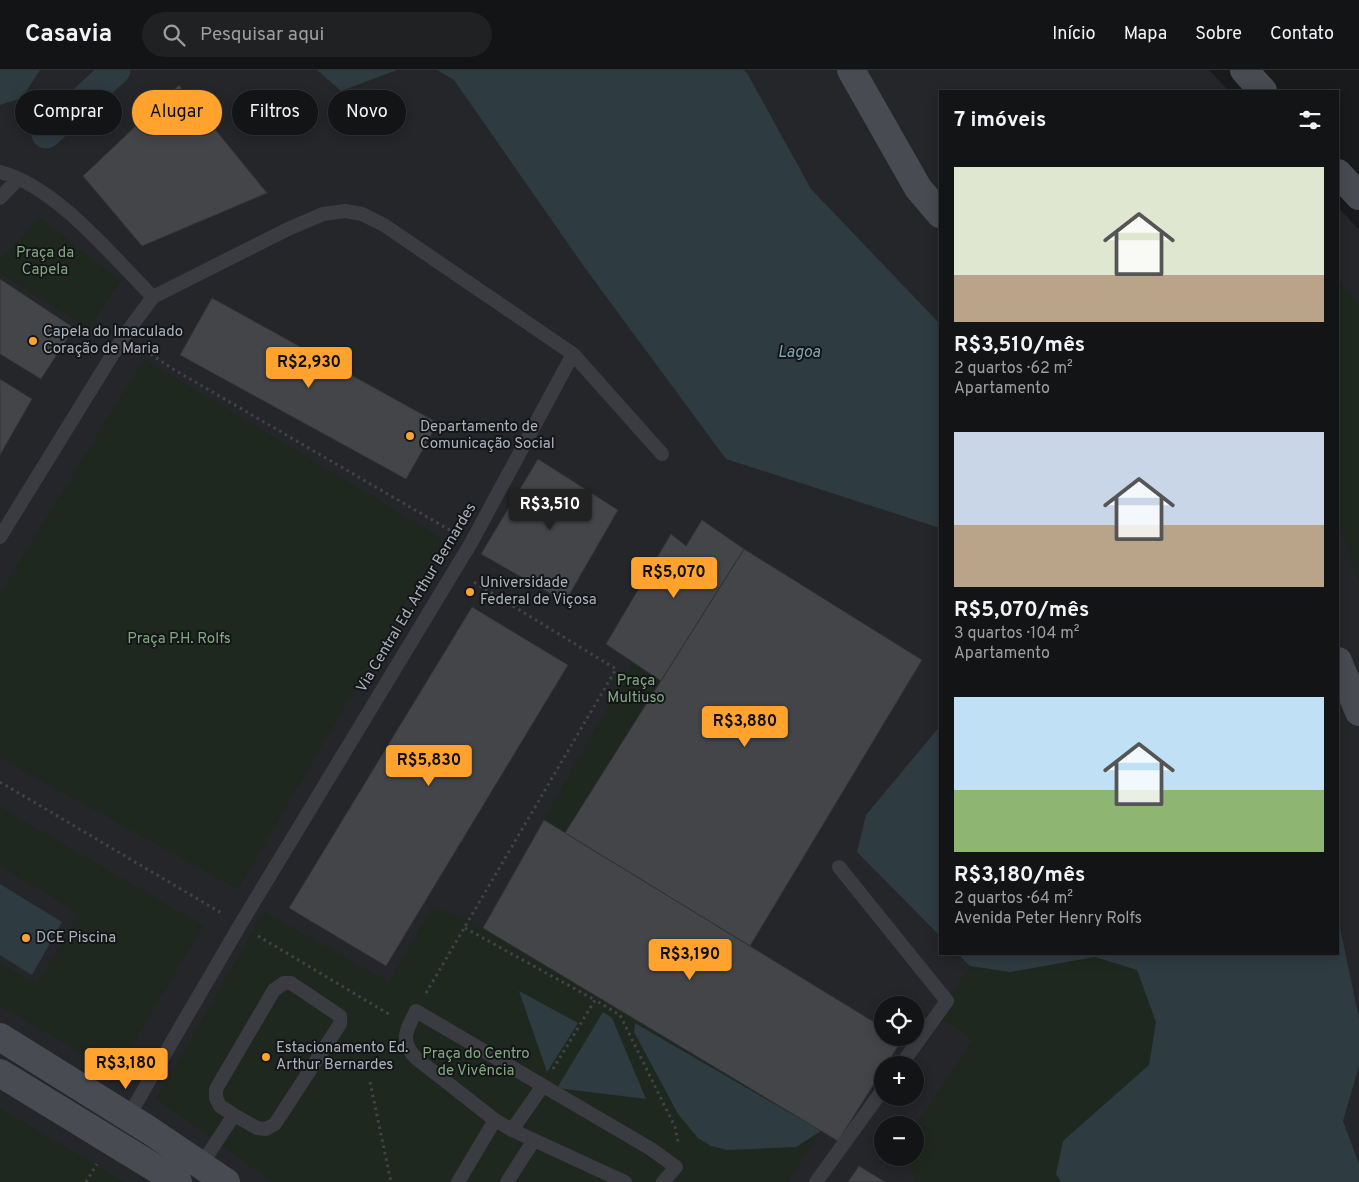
<!DOCTYPE html>
<html lang="pt">
<meta charset="utf-8">
<style>
:root{--surface:#131415;--page:#202122;--text:#f1f3f6;--muted:#9d9ea0;--line:#323334;--accent:#ffa32e}
body{margin:0;font-family:Overpass,sans-serif;background:var(--page);color:var(--text);height:100vh;display:flex;flex-direction:column;font-size:19px;white-space:nowrap}
*{box-sizing:border-box;margin:0}
p{font-size:16px;color:var(--muted)}
.icon{flex:none;width:28px;height:28px;fill:none;stroke:currentColor;stroke-width:2;stroke-linecap:round;stroke-linejoin:round}
.map{position:relative;flex:1;overflow:hidden}
.side{position:absolute;left:939px;top:20px;width:400px;height:865px;display:flex;flex-direction:column;background:var(--surface);border-radius:0px;box-shadow:0 2px 12px #0003,0 0 0 1px var(--line)}
.side>*{flex:none}
.banner{position:absolute;left:15px;top:20px;width:475px;height:45px;display:flex;gap:10px}
.controls{position:absolute;left:874px;top:926px;display:grid;gap:10px}
.controls a{display:grid;place-items:center;width:50px;height:50px;border-radius:50%;background:var(--surface);box-shadow:0 2px 12px #0003,0 0 0 1px var(--line);font-size:25px}
.price{position:absolute;translate:-50% -42px;padding:0 11px;border-radius:5px;background:var(--accent);color:#111;font-size:16px;line-height:32px;filter:drop-shadow(0 1px 2px #0008)}
.price::after{content:'';position:absolute;left:50%;top:30px;width:15px;height:11px;margin-left:-8px;background:inherit;clip-path:polygon(0 0,100% 0,50% 100%)}
.price.current{background:#222;color:#fff}
ul{padding:0;list-style:none}
li{display:grid;align-content:center;gap:10px;height:265px;padding:0 15px}
li span{display:grid;place-items:center;height:155px;border-radius:0px;color:#555}
li>.icon{margin-inline-start:auto}
span .icon{width:90px;height:90px;fill:#fffc;stroke-width:1}
li b{font-size:21px}
h2{display:flex;justify-content:space-between;align-items:center;height:60px;padding:0 15px;font-size:21px}
.chip{padding:0 18px;border-radius:22px;background:var(--surface);box-shadow:0 2px 12px #0003,0 0 0 1px var(--line);font-size:18px;line-height:45px}
.chip.current{background:var(--accent);color:#111}
header{display:flex;align-items:center;gap:30px;box-sizing:border-box;height:70px;padding:0 25px;background:var(--surface);border-bottom:1px solid var(--line)}
header strong{font-size:24px}
nav{display:flex;gap:28px;margin-inline-start:auto;font-size:18px}
.search{width:350px;height:45px;background:var(--page);display:flex;align-items:center;gap:12px;box-sizing:border-box;padding:0 18px;border-radius:28px;color:var(--muted);font-size:19px}
.map>svg:first-child{display:block}
.built{fill:#252629;fill-rule:evenodd}
.green{fill:#1f281f}
.water{fill:#2e3b41}
.lines{fill:none;stroke-linecap:round;stroke-linejoin:round}
.canal{stroke:#2e3b41;stroke-width:29}
.building{fill:#434549;stroke:#333438}
.path{stroke:#404348;stroke-width:3;stroke-dasharray:2.5 4;stroke-linecap:butt}
.lane{stroke:#3a3c41;stroke-width:14}
.secondary{stroke:#484b51;stroke-width:28}
.poi-dot{fill:#ffa32e;stroke:#141517;stroke-width:2}
.labels{text-anchor:middle;dominant-baseline:central;stroke-width:4;stroke-linejoin:round;paint-order:stroke}
.park-label{font-size:15px;fill:#82a981;stroke:#141517}
.poi-label{font-size:15px;fill:#abb2bc;stroke:#141517;text-anchor:start}
.street-label{font-size:15px;fill:#abb2bc;stroke:#141517}
.water-label{font-size:16px;font-style:italic;fill:#80a5b9;stroke:#141517}
</style>
<header>
<strong>Casavia</strong>
<div class="search"><svg class="icon" aria-label="search" viewBox="0 0 24 24"><circle cx="10" cy="10" r="6"/><path d="M15 15l6 6"/></svg>Pesquisar aqui</div>
<nav><a>Início</a><a>Mapa</a><a>Sobre</a><a>Contato</a></nav>
</header>
<div class="map">
<svg width="1359" height="1112" viewBox="0 0 1359 1112">
<rect width="100%" height="100%" fill="#191a1c"/>
<path class="built" d="M0 0H1209L1229 21H940V884H1338V137L1359 160V1112H0ZM882 935H915V968H882ZM882 995H915V1028H882ZM882 1055H915V1088H882Z"/>
<path class="green" d="M40 147 120 211 89 259 0 203V190Z
M1338 211 1359 235V512L1338 448Z
M144 289 443 469 238 819 0 688V523Z
M633 592 661 611 565 763 544 750Z
M0 737 203 856 116 1003 0 936V893L37 914 79 843 0 796Z
M433 836 483 858 821 1061 788 1112H273L156 1029 264 842 389 912Z
M1095 887 1137 900 1156 952 1149 996 1063 1071 1056 1103 1061 1112H916L907 1088H915V1057L973 970 937 945 970 896 1010 902Z
M0 1038 124 1112H0Z"/>
<path class="water" d="M0 0H40L22 28 0 35Z
M317 0H397L341 21Z
M437 0H744L747 3 811 119 940 254V458L726 389 585 198 454 10Z
M940 656V866L857 782 866 745Z
M0 814 62 852 32 905 0 885Z
M1338 848 1359 948V996L1343 1051 1359 1094V1112H1061L1056 1104 1063 1071 1149 995 1156 952 1137 900 1095 887 1010 902 970 896 958 884H1338Z
M519 921 578 953 547 1002Z
M603 942 612 948 646 1029 557 1018Z
M635 953 821 1061 796 1077 727 1080 711 1076 698 1068 678 1044 634 962Z"/>
<g class="lines">
<path class="canal" d="M46 64 116 0"/>
</g>
<path class="building" d="M179 15 267 123 142 176 83 106Z
M0 209 74 258 41 309 0 284Z
M212 228 438 353 406 409 180 285Z
M0 309 32 329 0 385Z
M538 389 618 440 565 532 481 484Z
M702 450 744 479 661 611 606 574 671 464 686 476Z
M744 479 922 590 750 876 565 763Z
M472 537 568 595 386 896 289 838Z
M544 750 882 957V968L902 970 886 995H882V1001L838 1071 483 858Z
M859 1096 885 1112H848Z"/>
<g class="lines">
<path class="path" d="M140 277 173 299 453 462
M0 712 223 844
M465 858 595 930
M258 866 392 946
M426 923 616 599 472 511
M553 999 595 930 620 945 675 1057 678 1072
M370 1012 391 1112
M86 1112 97 1094"/>
<path class="lane" d="M0 102C56 116 113 187 153 227L124 266 0 467
M0 128 18 109
M573 284 662 384
M839 797 947 931 901 995
M284 913H291L340 946V954L275 1054 266 1059 257 1058 234 1045 220 1036 216 1028V1019L274 920Z
M128 1047 240 855 471 473 573 284 384 155 362 144 345 141 323 144 288 159 153 227
M512 1060 542 1017
M201 1095 234 1045
M458 1112 495 1050
M507 1112 534 1070
M625 1112 512 1060 495 1050 417 989C399 971 406 961 416 941L651 1079 676 1097 663 1112
M816 1112 882 1021"/>
<path class="secondary" d="M851 0 918 118 940 144
M1244 0 1263 21
M1338 103 1359 126
M1338 591 1359 642
M0 967 149 1060 226 1112
M0 1003 178 1112"/>
</g>
<g class="poi-dot">
<circle cx="33" cy="271" r="5"/>
<circle cx="410" cy="366" r="5"/>
<circle cx="470" cy="522" r="5"/>
<circle cx="26" cy="868" r="5"/>
<circle cx="266" cy="987" r="5"/>
</g>
<g class="labels">
<g class="park-label">
<text x="45" y="183">Praça da<tspan x="45" dy="17">Capela</tspan></text>
<text x="179" y="569">Praça P.H. Rolfs</text>
<text x="636" y="611">Praça<tspan x="636" dy="17">Multiuso</tspan></text>
<text x="476" y="984">Praça do Centro<tspan x="476" dy="17">de Vivência</tspan></text>
</g>
<g class="poi-label">
<text x="43" y="262">Capela do Imaculado<tspan x="43" dy="17">Coração de Maria</tspan></text>
<text x="420" y="357">Departamento de<tspan x="420" dy="17">Comunicação Social</tspan></text>
<text x="480" y="513">Universidade<tspan x="480" dy="17">Federal de Viçosa</tspan></text>
<text x="36" y="868">DCE Piscina</text>
<text x="276" y="978">Estacionamento Ed.<tspan x="276" dy="17">Arthur Bernardes</tspan></text>
</g>
<g class="street-label">
<text transform="translate(417 528) rotate(-59)">Via Central Ed. Arthur Bernardes</text>
</g>
<g class="water-label">
<text x="799" y="283">Lagoa</text>
</g>
</g>
</svg>
<div class="controls">
<a><svg class="icon" aria-label="locate" viewBox="0 0 24 24"><circle cx="12" cy="12" r="6"/><path d="M12 2v4M12 18v4M2 12h4M18 12h4"/></svg></a>
<a>+</a>
<a>−</a>
</div>
<b class="price" style="left:309px;top:319px">R$2,930</b>
<b class="price current" style="left:550px;top:461px">R$3,510</b>
<b class="price" style="left:674px;top:529px">R$5,070</b>
<b class="price" style="left:745px;top:678px">R$3,880</b>
<b class="price" style="left:429px;top:717px">R$5,830</b>
<b class="price" style="left:690px;top:911px">R$3,190</b>
<b class="price" style="left:126px;top:1020px">R$3,180</b>
<div class="banner">
<a class="chip">Comprar</a>
<a class="chip current">Alugar</a>
<a class="chip">Filtros</a>
<a class="chip">Novo</a>
</div>
<section class="side">
<h2>7 imóveis<svg class="icon" aria-label="filters" viewBox="0 0 24 24"><path d="M4 7h16M4 17h16"/><circle cx="9" cy="7" r="2"/><circle cx="15" cy="17" r="2"/></svg></h2>
<ul>
<li><span style="background:linear-gradient(#dfe7d0 70%,#b9a48a 0)"><svg class="icon" aria-label="home" viewBox="0 0 24 24"><path d="M3 11l9-7 9 7M6 9v11h12V9"/></svg></span><div><b>R$3,510/mês</b><p>2 quartos · 62 m²</p><p>Apartamento</p></div></li>
<li><span style="background:linear-gradient(#c9d6e8 60%,#b9a48a 0)"><svg class="icon" aria-label="home" viewBox="0 0 24 24"><path d="M3 11l9-7 9 7M6 9v11h12V9"/></svg></span><div><b>R$5,070/mês</b><p>3 quartos · 104 m²</p><p>Apartamento</p></div></li>
<li><span style="background:linear-gradient(#bfe0f5 60%,#8fb573 0)"><svg class="icon" aria-label="home" viewBox="0 0 24 24"><path d="M3 11l9-7 9 7M6 9v11h12V9"/></svg></span><div><b>R$3,180/mês</b><p>2 quartos · 64 m²</p><p>Avenida Peter Henry Rolfs</p></div></li>
</ul>
</section>
</div>
